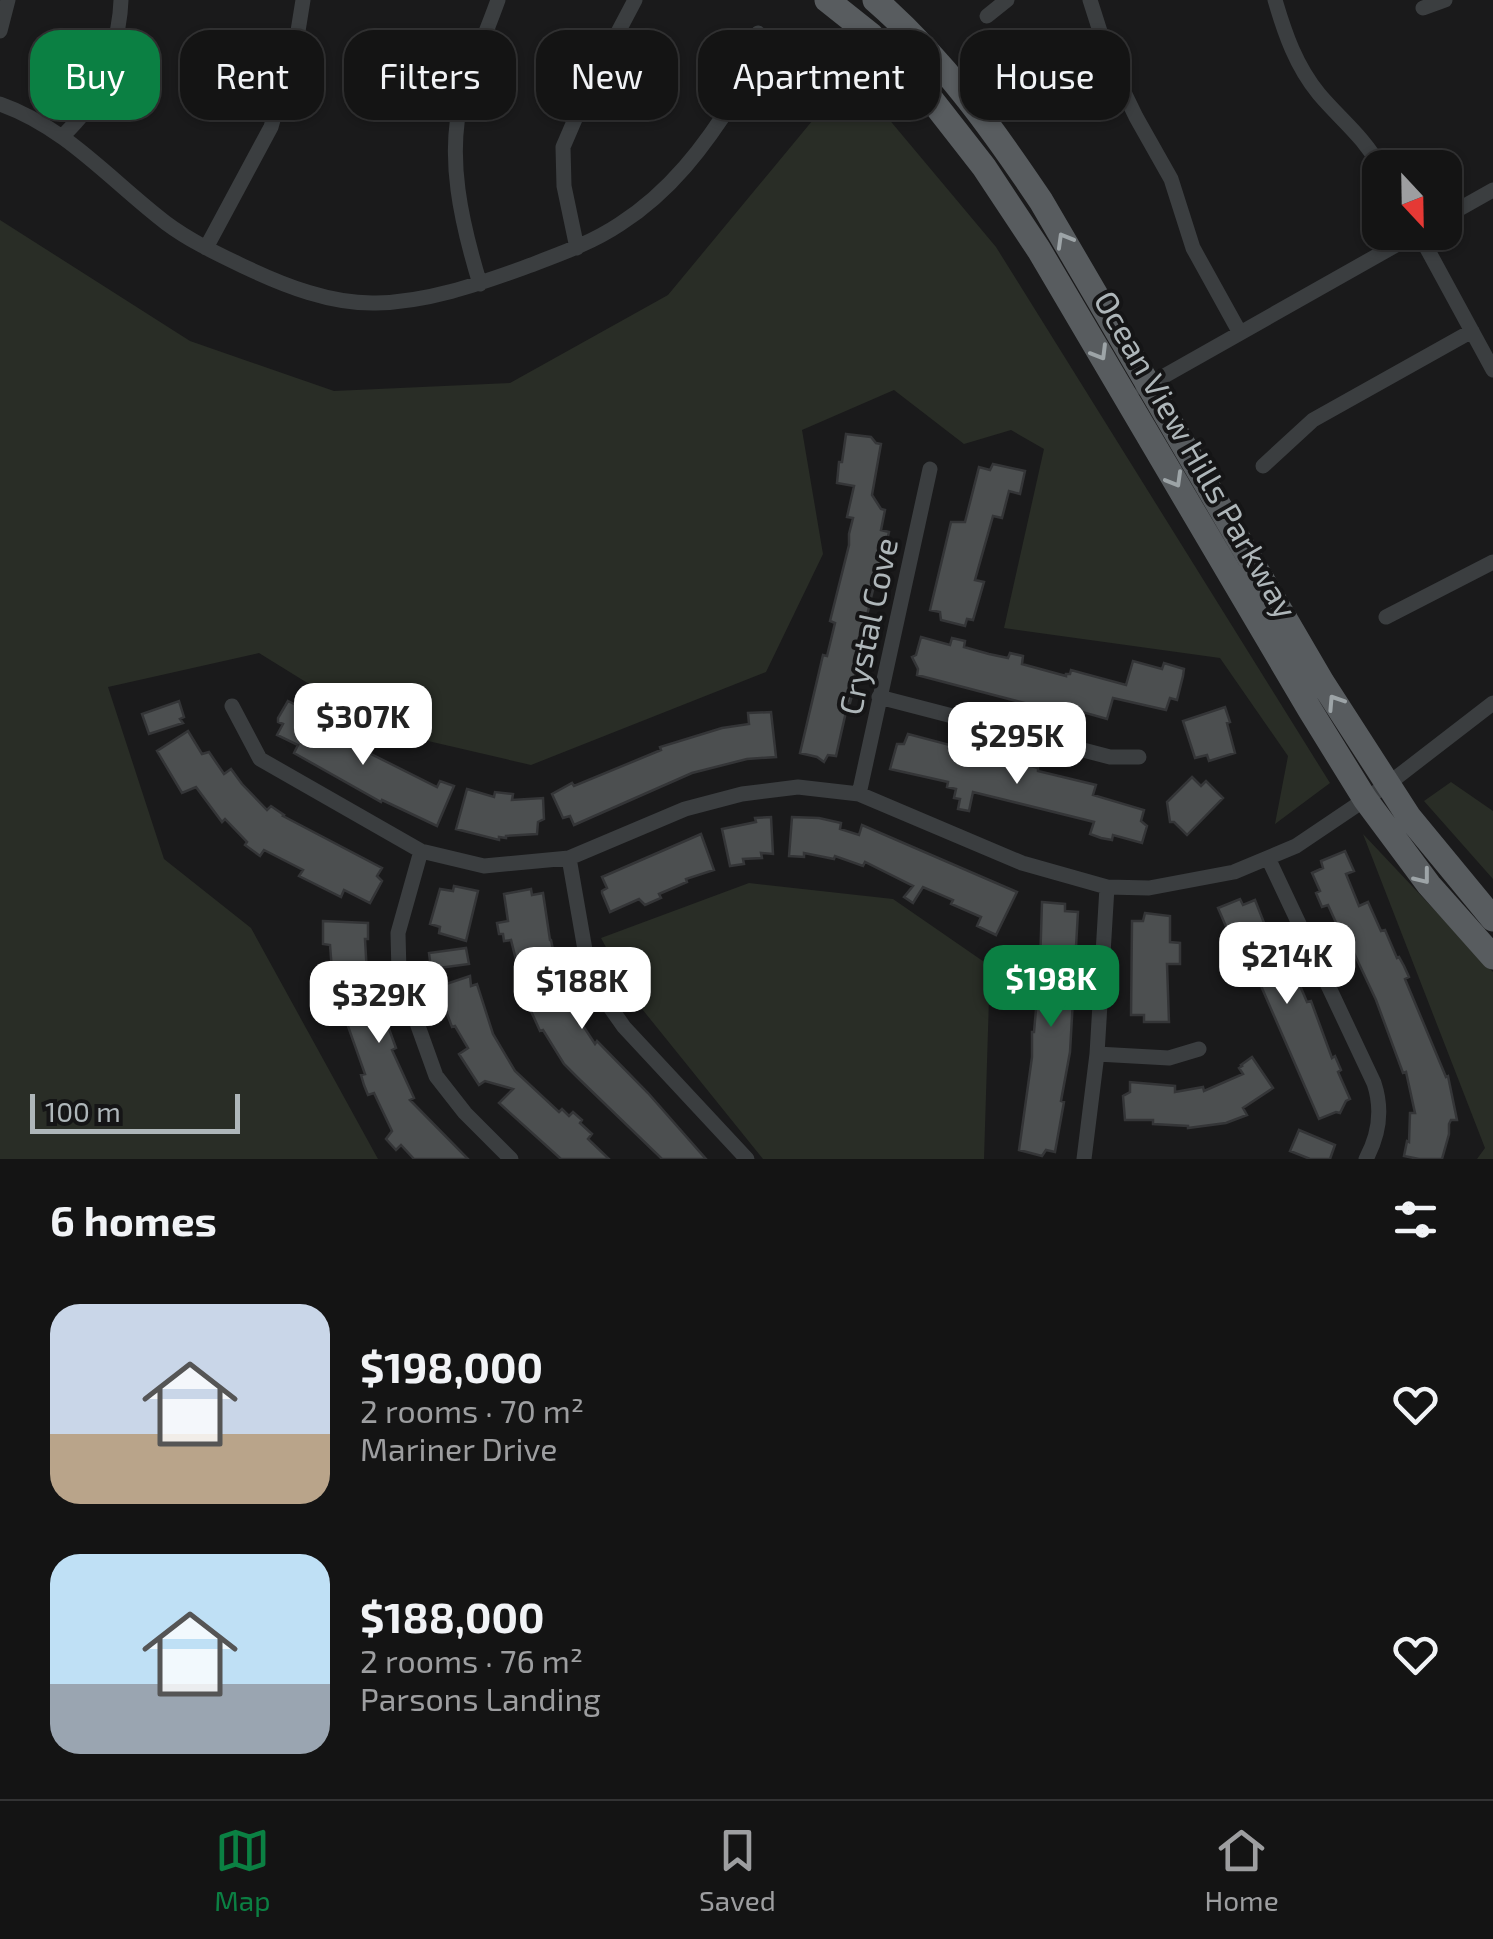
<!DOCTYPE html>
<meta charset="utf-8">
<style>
:root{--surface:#141414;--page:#212122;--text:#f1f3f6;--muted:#9d9ea0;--line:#333334;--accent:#0b8043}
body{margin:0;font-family:"Exo 2",sans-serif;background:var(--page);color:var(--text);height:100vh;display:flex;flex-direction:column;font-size:38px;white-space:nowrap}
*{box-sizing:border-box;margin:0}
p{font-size:32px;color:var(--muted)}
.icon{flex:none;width:55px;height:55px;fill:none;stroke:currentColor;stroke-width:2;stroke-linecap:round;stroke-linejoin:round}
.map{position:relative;height:1159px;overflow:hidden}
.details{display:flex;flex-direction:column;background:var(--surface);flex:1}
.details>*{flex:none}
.banner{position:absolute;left:30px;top:30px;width:1435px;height:90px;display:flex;gap:20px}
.needle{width:65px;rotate:158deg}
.fabs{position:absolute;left:1362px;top:150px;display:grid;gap:20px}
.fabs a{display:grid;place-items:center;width:100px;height:100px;border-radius:20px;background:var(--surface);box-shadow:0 2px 8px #0004,0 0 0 2px var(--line);font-size:50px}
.scale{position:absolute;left:30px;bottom:25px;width:210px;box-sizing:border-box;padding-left:10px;border:5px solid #aeb6b9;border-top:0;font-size:28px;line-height:35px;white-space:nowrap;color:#aeb6b9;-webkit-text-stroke:8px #151516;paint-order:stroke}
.price{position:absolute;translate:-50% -85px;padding:0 22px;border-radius:20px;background:#fff;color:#222;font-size:32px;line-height:65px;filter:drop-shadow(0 2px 5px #0008)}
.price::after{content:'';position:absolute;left:50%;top:60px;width:30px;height:22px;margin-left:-15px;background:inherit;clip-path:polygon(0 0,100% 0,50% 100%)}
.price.active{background:var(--accent);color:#fff}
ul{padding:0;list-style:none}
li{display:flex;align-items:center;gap:30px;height:250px;padding:0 50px}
li span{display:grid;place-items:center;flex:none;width:280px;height:200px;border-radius:30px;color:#555}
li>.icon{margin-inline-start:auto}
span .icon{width:120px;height:120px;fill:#fffc;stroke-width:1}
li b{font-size:42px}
h2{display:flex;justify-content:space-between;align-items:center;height:120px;padding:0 50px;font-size:42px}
.tag{padding:0 35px;border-radius:30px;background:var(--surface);box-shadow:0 2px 8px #0004,0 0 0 2px var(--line);font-size:35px;line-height:90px}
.tag.active{background:var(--accent);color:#fff}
.tab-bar{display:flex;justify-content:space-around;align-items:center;height:140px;border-top:2px solid var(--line);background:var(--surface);font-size:28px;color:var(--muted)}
.tab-bar a{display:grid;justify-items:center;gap:5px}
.tab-bar .active{color:var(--accent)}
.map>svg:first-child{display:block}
.green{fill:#292d26}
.building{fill:#4c4f50;stroke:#343537;stroke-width:2.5}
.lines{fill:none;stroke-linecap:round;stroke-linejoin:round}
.minor{stroke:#3b3e40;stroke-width:15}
.primary{stroke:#585c5f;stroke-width:25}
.oneway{stroke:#9da4a7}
.labels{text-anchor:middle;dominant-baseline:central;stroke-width:8;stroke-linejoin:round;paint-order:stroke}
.street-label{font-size:32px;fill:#aeb6b9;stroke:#151516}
</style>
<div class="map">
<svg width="1493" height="1159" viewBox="0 0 1493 1159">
<rect width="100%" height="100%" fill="#1a1a1b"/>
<path class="green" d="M851 74 996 247 1330 783 1275 824 1288 756 1220 658 1004 628 1044 449 1011 430 964 444 894 390 802 430 823 554 766 672 531 765 385 731 259 653 108 687 164 859 251 928 378 1159H0V220L190 341 334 391 510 383 668 295Z
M1451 782 1493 811V879L1424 801Z
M1363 834 1493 972V1159H1477L1485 1148Z
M749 883 893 899 990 966 984 1159H763L634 999 601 938Z"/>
<path class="building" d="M846 434 871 437 876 443 881 444 872 495 881 509 885 510 881 530 889 532 878 579 876 578 871 598 863 634 865 635 852 688H854L850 703H848L836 756 828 755 824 762 817 757 800 753 823 655 827 656 835 623 830 621 849 545V534L853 518 847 517 854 486 837 483 839 462H842Z
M993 464 1025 471 1020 494 1009 491 1002 518 993 516 975 580 984 582 973 620 967 619 965 626 941 620 940 612 930 610 951 522H965L979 467 990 470Z
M921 637 950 645 952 638 965 641 964 647 989 654 1008 658 1010 653 1023 656 1022 664 1066 676V674H1070L1071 670 1126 685 1133 661 1162 669 1164 663 1184 669 1183 676 1177 700 1170 698 1166 710 1113 698 1107 719 1079 711 1078 717 917 675 918 669 912 657 916 655Z
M179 701 184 717 180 719 183 723 149 734 142 714Z
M288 701 300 707 299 709 305 715 332 728 329 733 437 787 440 781 454 786 437 826 382 800 381 802 294 753 298 745 277 735 283 724 278 722V718Z
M1225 707 1230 722 1227 723 1235 753 1209 761 1207 755 1195 758 1183 721Z
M771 712 776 757 747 759 692 773 574 825 570 816 563 818 552 794 572 783 574 786 661 750 660 747 722 728 749 724 748 713Z
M188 731 202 754 209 752 224 774 231 769 242 784 267 810 271 806 284 815 283 816 382 868 377 876 382 881 370 903 344 890 341 897 299 876 303 870 264 850 260 856 245 845 247 842 225 819 222 822 196 787 182 793 157 751Z
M908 734 950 745 949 748 1023 767 1024 764 1038 768V771L1096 785 1093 795 1144 810 1141 821 1147 826 1142 843 1113 835 1112 840 1101 838 1090 834 1094 822 973 792 969 811 958 809 960 799 954 798 956 789 947 787 948 782 890 769 897 744H904Z
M1192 777 1201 786 1206 781 1223 798 1187 835 1174 822H1170L1167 802Z
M467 789 494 797 495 792 513 794 512 800 543 798 544 819 538 822 537 834 506 836V838L499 837V840L456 829Z
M771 817 773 854 761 853 762 858 743 859 744 864 730 866 722 829 756 822 755 818Z
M792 817 819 818 841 823 840 829 859 835 862 825 1017 892 996 935 977 926 981 917 951 904 953 900 923 887 913 903 904 897 913 886 865 862 863 866 835 856 834 859 804 853V857L789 856Z
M701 834 714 870 686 879 687 882 659 894 661 898 645 905 639 899 610 912 602 893V891L607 888 602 877Z
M1345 851 1354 871 1346 874 1359 906 1368 902 1381 931 1385 930 1397 958 1399 957 1404 966 1409 977 1405 979 1446 1077 1448 1076 1457 1120H1451L1449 1124V1134L1442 1159H1419L1404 1156 1407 1141 1409 1142 1410 1113H1415L1406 1072 1403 1073 1376 1000 1346 936 1343 938 1328 905 1322 907 1316 893 1320 891 1312 873 1323 868 1321 861Z
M454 886 478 891 466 941 439 933 440 927 430 924 440 889 453 891Z
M531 889 532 895 543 893 550 940H551L563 997 567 995 578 1022 580 1021 595 1044 597 1041 648 1093 706 1159H662L577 1077 564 1064 543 1030 540 1031 526 1000 511 940 504 941 503 934H499L497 923 508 921 504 894Z
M1240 899 1243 905 1255 900 1274 948 1277 946 1291 976 1295 974 1307 1002 1311 1001 1332 1058 1335 1056 1341 1070 1338 1072 1350 1099 1346 1101 1340 1113 1336 1112 1319 1119 1258 979 1251 982 1246 973 1218 908Z
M1042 902 1065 904V911L1078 912 1070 1052 1061 1101 1064 1102 1055 1152 1046 1150 1042 1156 1019 1150 1032 1057V1032H1034L1038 987H1036V965H1040Z
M1145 913 1170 916V942L1180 943V964H1167L1169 1022H1144V1015H1131L1132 921H1143Z
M323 921 368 923V939H365L367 974 371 972 376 988H374L396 1048 392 1050 414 1098 410 1100 468 1159H414L401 1145 396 1150 386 1139 392 1131 374 1093 368 1095 364 1085 361 1075 365 1074 333 984 330 945 323 944Z
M466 948 469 964 431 969 429 953Z
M470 976 471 986 477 984 493 1034 515 1071 559 1112 562 1109 569 1116 573 1112 582 1120 580 1123 592 1134 588 1139 609 1159H561L499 1103 513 1089 485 1081 479 1085 459 1054 468 1048 455 1026 452 1027 437 987Z
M1252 1057 1273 1088 1243 1108 1247 1115 1226 1123 1188 1128V1126L1153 1124V1120H1125L1123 1096 1130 1092V1082L1175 1086V1092L1203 1087 1204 1091 1243 1074 1239 1068 1242 1066 1241 1065Z
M1299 1130 1335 1145 1330 1159H1310L1290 1151Z"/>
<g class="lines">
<path class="minor" d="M1090 0 1105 47 1120 84 1136 117 1171 179 1193 248 1240 333
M1275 0C1285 34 1296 66 1319 94 1341 120 1364 137 1381 168
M1423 8 1445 0
M987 16 1007 0
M0 31 8 0
M0 104C66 127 111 181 166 223 190 241 218 254 245 267 285 286 331 304 376 303 427 302 476 285 523 268 557 255 590 244 620 224 670 192 705 146 736 96 742 86 752 75 755 63 757 54 757 43 758 33
M63 136C70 128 78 121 84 112 105 85 120 34 121 0
M1445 217 1493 190
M1418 232 1493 370
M206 248 271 127 298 31 303 0
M577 248 564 186 563 147 588 89 635 0
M480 284C462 225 445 155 463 94 473 62 487 31 498 0
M1143 388 1419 232
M1263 466 1313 420 1472 331
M1386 617 1493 562
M879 697 1110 757H1139
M232 706 260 759 421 851 484 866 569 858 685 809 742 794 798 787 859 794 1022 863 1107 887 1149 888 1234 872 1296 846 1388 784 1493 703
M859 794 930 469
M421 851 398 933 399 973 436 1076 465 1113 511 1159
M569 858 588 967 598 990 624 1027 747 1159
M1268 858 1374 1083C1383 1110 1379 1135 1366 1159
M1097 1054 1169 1058 1199 1049
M1084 1159 1097 1054 1107 887"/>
<path class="primary" d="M827 0 871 35 927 94 984 167 1039 250 1310 710 1365 799 1429 885 1493 957
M875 0C942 58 992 128 1041 201L1322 682 1409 817 1493 919"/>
</g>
<defs><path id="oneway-chevron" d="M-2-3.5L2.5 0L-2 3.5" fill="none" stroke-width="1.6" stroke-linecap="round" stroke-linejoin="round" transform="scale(2.5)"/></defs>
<g class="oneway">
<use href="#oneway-chevron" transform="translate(1064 240) rotate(-120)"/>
<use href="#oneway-chevron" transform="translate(1100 353) rotate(59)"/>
<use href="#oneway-chevron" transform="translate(1175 480) rotate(60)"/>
<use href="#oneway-chevron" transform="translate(1335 702) rotate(-123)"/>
<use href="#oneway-chevron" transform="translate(1423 877) rotate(52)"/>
</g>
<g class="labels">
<g class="street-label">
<text transform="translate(1197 454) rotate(60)">Ocean View Hills Parkway</text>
<text transform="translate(867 626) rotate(-78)">Crystal Cove</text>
</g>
</g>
</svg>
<div class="fabs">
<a><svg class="needle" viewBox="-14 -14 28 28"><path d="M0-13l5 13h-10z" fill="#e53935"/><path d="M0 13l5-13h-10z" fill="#9d9ea0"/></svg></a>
</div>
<div class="scale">100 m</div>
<b class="price" style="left:363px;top:768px">$307K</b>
<b class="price" style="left:1017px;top:787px">$295K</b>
<b class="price" style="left:1287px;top:1007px">$214K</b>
<b class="price active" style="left:1051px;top:1030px">$198K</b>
<b class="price" style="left:582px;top:1032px">$188K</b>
<b class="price" style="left:379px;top:1046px">$329K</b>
<div class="banner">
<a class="tag active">Buy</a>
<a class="tag">Rent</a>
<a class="tag">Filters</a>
<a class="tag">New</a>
<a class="tag">Apartment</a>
<a class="tag">House</a>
</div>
</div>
<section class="details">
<h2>6 homes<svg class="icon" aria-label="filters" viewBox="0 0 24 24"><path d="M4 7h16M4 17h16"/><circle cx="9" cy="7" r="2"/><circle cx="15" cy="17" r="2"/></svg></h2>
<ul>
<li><span style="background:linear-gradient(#c9d6e8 65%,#b9a48a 0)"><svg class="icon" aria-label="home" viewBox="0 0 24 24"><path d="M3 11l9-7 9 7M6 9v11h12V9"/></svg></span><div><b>$198,000</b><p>2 rooms · 70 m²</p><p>Mariner Drive</p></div><svg class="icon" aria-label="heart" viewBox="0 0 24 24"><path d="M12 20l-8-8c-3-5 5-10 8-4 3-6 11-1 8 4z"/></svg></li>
<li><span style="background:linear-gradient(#bfe0f5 65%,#9aa5b1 0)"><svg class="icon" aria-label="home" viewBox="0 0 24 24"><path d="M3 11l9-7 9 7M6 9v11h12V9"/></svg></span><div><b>$188,000</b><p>2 rooms · 76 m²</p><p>Parsons Landing</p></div><svg class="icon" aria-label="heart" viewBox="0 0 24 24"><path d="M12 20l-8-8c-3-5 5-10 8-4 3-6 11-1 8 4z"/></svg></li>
</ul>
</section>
<nav class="tab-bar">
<a class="active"><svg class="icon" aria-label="map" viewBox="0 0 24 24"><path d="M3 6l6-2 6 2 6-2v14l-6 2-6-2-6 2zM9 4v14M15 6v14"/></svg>Map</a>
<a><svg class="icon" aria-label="saved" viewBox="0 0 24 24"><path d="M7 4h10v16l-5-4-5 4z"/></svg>Saved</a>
<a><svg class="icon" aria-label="home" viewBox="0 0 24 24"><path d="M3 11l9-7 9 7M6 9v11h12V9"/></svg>Home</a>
</nav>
